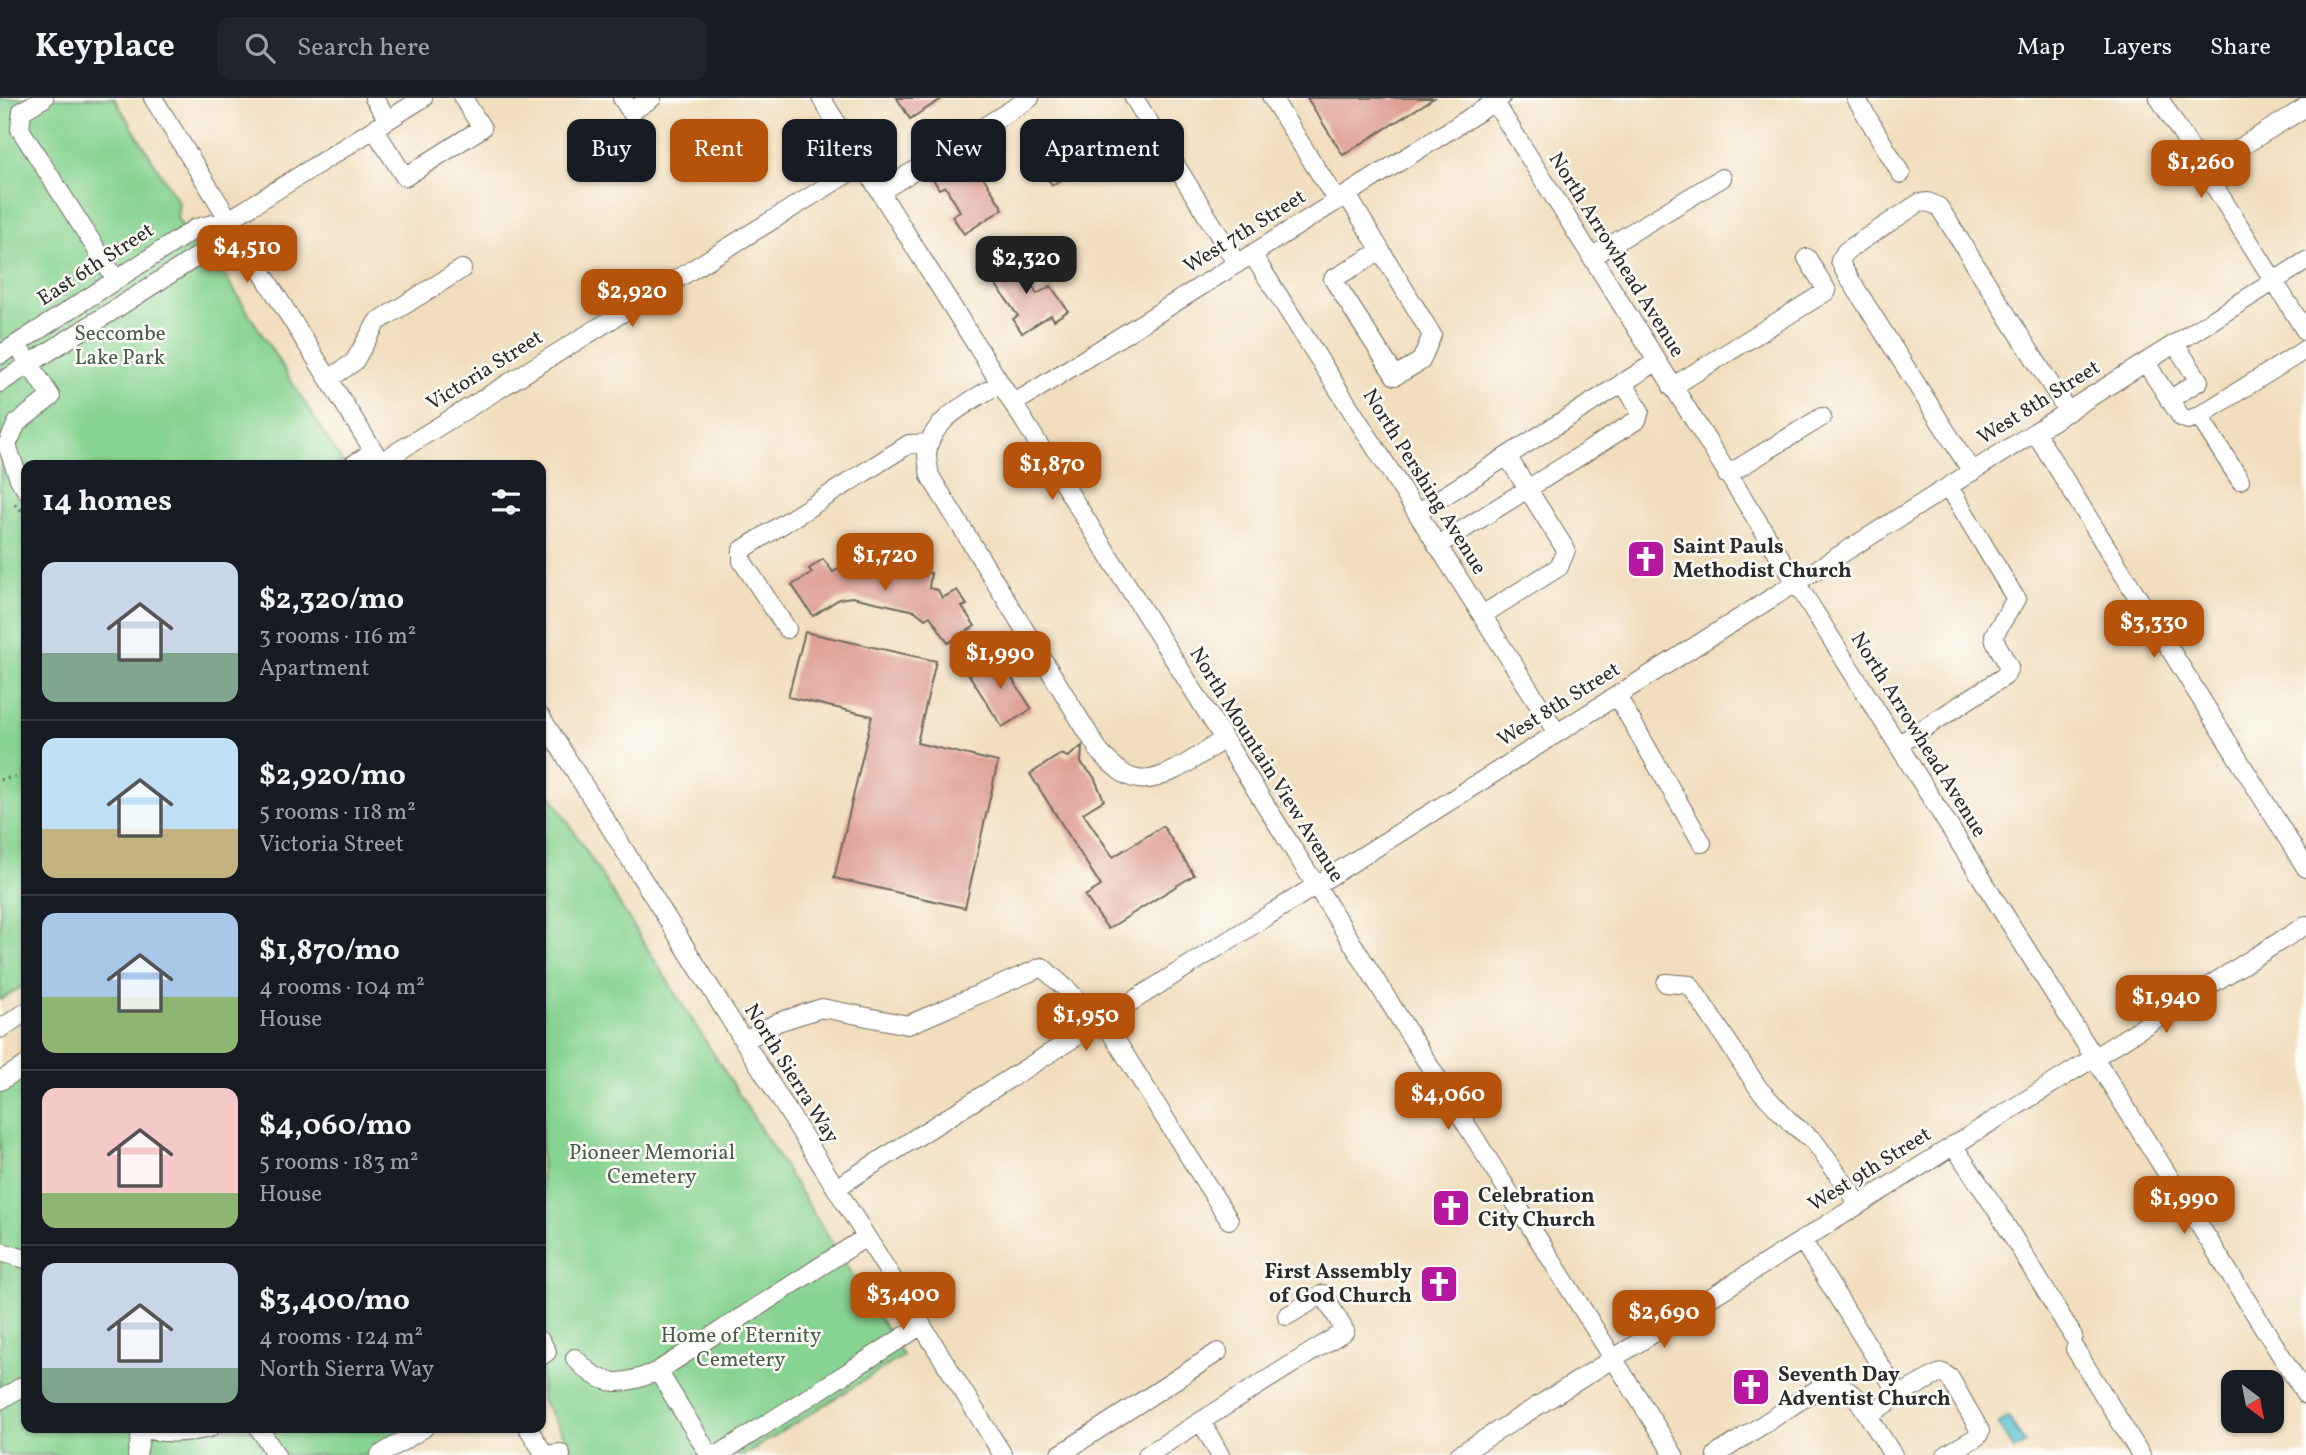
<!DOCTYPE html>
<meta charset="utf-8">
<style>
:root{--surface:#171b24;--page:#20242c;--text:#f1f3f6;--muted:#9ea1a6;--line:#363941;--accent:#b45309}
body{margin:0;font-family:Vollkorn,serif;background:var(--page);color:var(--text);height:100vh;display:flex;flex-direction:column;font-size:26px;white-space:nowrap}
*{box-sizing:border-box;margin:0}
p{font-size:23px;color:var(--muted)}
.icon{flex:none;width:38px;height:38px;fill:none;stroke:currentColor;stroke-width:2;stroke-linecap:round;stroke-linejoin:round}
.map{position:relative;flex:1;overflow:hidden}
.panel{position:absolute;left:21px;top:362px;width:525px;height:973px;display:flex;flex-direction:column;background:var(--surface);border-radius:14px;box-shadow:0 2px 5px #0004}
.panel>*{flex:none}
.hud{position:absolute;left:567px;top:21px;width:665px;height:63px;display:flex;gap:14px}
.needle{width:46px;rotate:148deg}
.tools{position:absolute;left:2221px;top:1272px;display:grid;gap:14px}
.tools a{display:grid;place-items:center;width:63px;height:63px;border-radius:14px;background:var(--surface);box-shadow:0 2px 5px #0004;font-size:35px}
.price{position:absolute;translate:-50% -60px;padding:0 16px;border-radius:14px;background:var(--accent);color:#fff;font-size:23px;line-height:46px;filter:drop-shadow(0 2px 4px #0008)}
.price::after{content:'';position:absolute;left:50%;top:42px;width:21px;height:16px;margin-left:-10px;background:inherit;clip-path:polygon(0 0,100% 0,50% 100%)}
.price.on{background:#222;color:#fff}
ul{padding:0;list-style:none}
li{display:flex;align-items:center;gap:21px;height:175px;padding:0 21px}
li+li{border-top:2px solid var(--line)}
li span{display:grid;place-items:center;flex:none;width:196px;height:140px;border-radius:14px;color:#555}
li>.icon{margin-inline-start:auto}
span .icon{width:84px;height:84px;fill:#fffc;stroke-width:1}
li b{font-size:30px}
h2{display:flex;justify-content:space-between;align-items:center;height:84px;padding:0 21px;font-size:30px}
.tag{padding:0 24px;border-radius:14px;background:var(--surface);box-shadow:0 2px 5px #0004;font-size:24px;line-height:63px}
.tag.on{background:var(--accent);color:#fff}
header{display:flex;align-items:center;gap:42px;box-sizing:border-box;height:98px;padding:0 35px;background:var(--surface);border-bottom:2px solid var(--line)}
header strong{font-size:33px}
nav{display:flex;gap:38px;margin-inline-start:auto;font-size:24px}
.search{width:490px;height:63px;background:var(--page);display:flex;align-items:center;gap:18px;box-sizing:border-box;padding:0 24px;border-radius:14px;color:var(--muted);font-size:26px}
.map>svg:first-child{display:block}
.green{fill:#87d391;stroke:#597f5e;stroke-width:2}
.water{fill:#58c3d2;stroke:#42777e;stroke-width:2}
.building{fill:#de9f94}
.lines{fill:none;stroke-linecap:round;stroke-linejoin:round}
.minor-casing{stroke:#706a5e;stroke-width:20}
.path{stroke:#706a5e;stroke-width:3.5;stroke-dasharray:2 5;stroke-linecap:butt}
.minor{stroke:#fff;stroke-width:18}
.labels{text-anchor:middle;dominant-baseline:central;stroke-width:5;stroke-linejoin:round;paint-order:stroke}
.street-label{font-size:21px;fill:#2b2b2b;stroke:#fdfcf7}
.park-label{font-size:21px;fill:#475d4a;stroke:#fdfcf7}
.poi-label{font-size:21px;font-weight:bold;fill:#2b2b2b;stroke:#fdfcf7;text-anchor:start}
</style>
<header>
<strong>Keyplace</strong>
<div class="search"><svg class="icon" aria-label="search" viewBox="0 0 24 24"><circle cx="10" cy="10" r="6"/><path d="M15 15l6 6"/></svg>Search here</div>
<nav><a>Map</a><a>Layers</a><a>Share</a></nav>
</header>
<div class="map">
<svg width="2306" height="1357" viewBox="0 0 2306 1357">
<rect width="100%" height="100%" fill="#fdfcf7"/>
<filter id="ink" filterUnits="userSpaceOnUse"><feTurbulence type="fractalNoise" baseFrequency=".0143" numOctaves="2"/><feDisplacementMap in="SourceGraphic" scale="14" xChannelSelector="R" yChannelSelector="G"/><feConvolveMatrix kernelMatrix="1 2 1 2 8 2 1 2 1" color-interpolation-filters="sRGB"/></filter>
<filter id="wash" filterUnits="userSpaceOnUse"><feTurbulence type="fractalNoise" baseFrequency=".00686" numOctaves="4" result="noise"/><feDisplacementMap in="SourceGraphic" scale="28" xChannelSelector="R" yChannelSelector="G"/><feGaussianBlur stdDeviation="1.57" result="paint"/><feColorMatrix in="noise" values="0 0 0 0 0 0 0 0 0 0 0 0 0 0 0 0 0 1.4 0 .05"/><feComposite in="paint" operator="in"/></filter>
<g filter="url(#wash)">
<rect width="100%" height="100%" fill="#f1debe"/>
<path class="green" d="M0 0H114L179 105 177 120 212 173 224 176 344 367 26 368V886L0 902Z
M541 681 903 1258 744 1357H576L541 1300Z
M26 957V1330H437L394 1357H0V974Z"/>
<path class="water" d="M2008 1319 2025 1345 2014 1352 1998 1326Z"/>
<g id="blocks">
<path class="building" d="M897 0H943L910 21Z
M1307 0H1434L1343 57Z
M1075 44 1089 66 1052 87 1039 66Z
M967 53 1003 111 964 136 952 118 960 113 945 88 939 91 930 76Z
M1014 158 1037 196 1051 188 1068 213 1054 222 1051 217 1022 235 1013 221 1018 218 987 174Z
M854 457 872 461 870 466 913 476 915 471 931 475 929 490 938 492 942 500 957 492 967 507 962 509 975 528 948 545 930 518 925 521 915 513 852 499 839 501 813 518 792 487 812 475 809 471 823 461 833 474 840 470 849 472Z
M805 534 936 563 917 645 998 664 965 810 834 780 872 618 788 599Z
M997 558 1032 611 1002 629 968 575Z
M1082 648 1081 665 1094 679 1104 702 1083 715 1113 759 1163 728 1194 777 1108 831 1085 798 1101 788 1030 676 1061 656 1068 659Z"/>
</g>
</g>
<g filter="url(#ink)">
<use href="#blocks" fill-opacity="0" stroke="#706a5e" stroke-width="2"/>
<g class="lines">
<g class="minor-casing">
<path id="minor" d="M44 0 22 13 20 31 116 182
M153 0 383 368
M374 0 388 22
M622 0 631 14 652 0
M821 0 1674 1357
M1134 0 1237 166
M1272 0 1337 103
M1492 0 2306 1297
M1856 0 1901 76
M2159 0 2306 234
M374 31 405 79 482 30 463 0
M2205 71 2306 9
M880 94 1030 0
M1347 97 1432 237 1421 263 1395 278 1333 181 1381 153
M1252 156 1557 635
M1591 159 1722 80
M23 256 51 299 17 325 7 347 19 381 26 392
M0 257 196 130 229 122 423 0
M2146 265 2181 319 2188 322 2199 318 2306 251
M329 281 354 264 377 224 462 171
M0 285 209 151 229 122
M1000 285C974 302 929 321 927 356 927 363 929 371 930 378L1101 656C1111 665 1123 679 1138 681 1163 686 1203 654 1224 641
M1672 289 1827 193 1807 160
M2169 302 2199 283 2175 246
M1013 306 1501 0
M2199 318 2240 382
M2035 334 2306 770
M381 364 863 66
M351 368 374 353
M1972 374 1844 172 1840 163 1846 153 1919 105 1928 104 1939 109 2068 314
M1727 377 1822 319
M1417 415 1656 264
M1437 448 1637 322 1640 313 1623 284
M1482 517 1559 469 1566 452 1507 358
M787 531 742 463V452L909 346 929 345
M1617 598 1702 745
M541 619 1003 1357
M1898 647 2005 578 2009 569 1995 543 1994 537 2016 501 1949 389
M1666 885 1690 887 1759 991 1791 1025 1814 1043 1859 1106
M1103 922 1229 1122
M0 931 26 914
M744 943 778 924 822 910 908 927 1042 869 1073 897 1090 930
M0 983 26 967
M1953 1047 1996 1111 2073 1238
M836 1090 2306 163
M1802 1142 1899 1297 1938 1276 1943 1275 1950 1280 1980 1333 1978 1338 1946 1357
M0 1154 26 1161
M541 1243 547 1254 541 1258
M2075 1251 2141 1357
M575 1260C602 1291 622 1288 658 1273L866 1139
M658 1273 707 1353 712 1357 721 1355 922 1227
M0 1302 26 1286
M1869 1317 1899 1297
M1201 1323 1220 1357
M143 1330C165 1337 188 1335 210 1330
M259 1330 276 1357
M528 1330 545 1357 560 1355 561 1357
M137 1357 142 1330
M380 1357 424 1330
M1059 1357 1218 1254
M1147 1357 1345 1233 1323 1196 1287 1218
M1459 1357 2306 827
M1716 1357 1824 1287H1840L1857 1300 1893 1357"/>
</g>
<path class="path" d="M15 406 26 417
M0 682 26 676"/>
<use href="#minor" class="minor"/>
</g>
</g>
<defs>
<g id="church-square" transform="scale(2.0125)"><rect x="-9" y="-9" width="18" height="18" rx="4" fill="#b5179e" stroke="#fdfcf7"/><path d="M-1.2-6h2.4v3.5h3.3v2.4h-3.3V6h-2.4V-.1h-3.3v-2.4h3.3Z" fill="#fff"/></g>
</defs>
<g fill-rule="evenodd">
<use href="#church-square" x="1646" y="461"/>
<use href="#church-square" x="1451" y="1110"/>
<use href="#church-square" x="1439" y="1186"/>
<use href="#church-square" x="1751" y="1289"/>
</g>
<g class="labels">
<g class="street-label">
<text transform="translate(1245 134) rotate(-32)">West 7th Street</text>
<text transform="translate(1616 157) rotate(58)">North Arrowhead Avenue</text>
<text transform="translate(96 167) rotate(-33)">East 6th Street</text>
<text transform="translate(485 273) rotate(-32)">Victoria Street</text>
<text transform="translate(2039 305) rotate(-32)">West 8th Street</text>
<text transform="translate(1424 384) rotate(58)">North Pershing Avenue</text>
<text transform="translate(1559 607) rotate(-32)">West 8th Street</text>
<text transform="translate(1918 637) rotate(58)">North Arrowhead Avenue</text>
<text transform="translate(1266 667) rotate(58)">North Mountain View Avenue</text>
<text transform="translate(791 976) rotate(58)">North Sierra Way</text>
<text transform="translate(1870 1072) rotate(-32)">West 9th Street</text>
</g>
<g class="park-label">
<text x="120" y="236">Seccombe<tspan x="120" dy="24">Lake Park</tspan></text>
<text x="652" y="1055">Pioneer Memorial<tspan x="652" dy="24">Cemetery</tspan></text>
<text x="741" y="1238">Home of Eternity<tspan x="741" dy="24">Cemetery</tspan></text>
</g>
<g class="poi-label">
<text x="1673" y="449">Saint Pauls<tspan x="1673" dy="24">Methodist Church</tspan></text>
<text x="1478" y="1098">Celebration<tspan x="1478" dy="24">City Church</tspan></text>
<text x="1412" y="1174" text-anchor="end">First Assembly<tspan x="1412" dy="24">of God Church</tspan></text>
<text x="1778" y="1277">Seventh Day<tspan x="1778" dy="24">Adventist Church</tspan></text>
</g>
</g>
</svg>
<div class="tools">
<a><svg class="needle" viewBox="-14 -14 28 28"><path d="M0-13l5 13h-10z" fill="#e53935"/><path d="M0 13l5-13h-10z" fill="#9ea1a6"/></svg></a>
</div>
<b class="price" style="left:2201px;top:102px">$1,260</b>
<b class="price" style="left:247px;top:187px">$4,510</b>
<b class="price on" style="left:1026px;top:198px">$2,320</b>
<b class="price" style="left:632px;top:231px">$2,920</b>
<b class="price" style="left:1052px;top:404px">$1,870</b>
<b class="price" style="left:885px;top:495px">$1,720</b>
<b class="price" style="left:2154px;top:562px">$3,330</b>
<b class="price" style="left:1000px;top:593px">$1,990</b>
<b class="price" style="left:2166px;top:937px">$1,940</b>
<b class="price" style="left:1086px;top:955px">$1,950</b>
<b class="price" style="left:1448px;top:1034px">$4,060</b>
<b class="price" style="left:2184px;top:1138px">$1,990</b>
<b class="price" style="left:903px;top:1234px">$3,400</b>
<b class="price" style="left:1664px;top:1252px">$2,690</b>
<div class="hud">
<a class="tag">Buy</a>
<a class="tag on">Rent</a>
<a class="tag">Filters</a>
<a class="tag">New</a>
<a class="tag">Apartment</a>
</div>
<section class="panel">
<h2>14 homes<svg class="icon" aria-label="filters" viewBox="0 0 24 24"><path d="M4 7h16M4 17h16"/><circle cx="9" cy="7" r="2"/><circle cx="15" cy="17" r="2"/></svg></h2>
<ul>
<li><span style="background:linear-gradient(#c9d6e8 65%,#7fa58c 0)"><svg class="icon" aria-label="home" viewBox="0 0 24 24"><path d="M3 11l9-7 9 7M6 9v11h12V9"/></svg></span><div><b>$2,320/mo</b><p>3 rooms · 116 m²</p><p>Apartment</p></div></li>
<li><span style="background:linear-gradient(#bfe0f5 65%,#c2b280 0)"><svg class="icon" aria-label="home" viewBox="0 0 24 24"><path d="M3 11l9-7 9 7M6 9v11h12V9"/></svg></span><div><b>$2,920/mo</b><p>5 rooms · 118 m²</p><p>Victoria Street</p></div></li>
<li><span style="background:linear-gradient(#a9c7e8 60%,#8fb573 0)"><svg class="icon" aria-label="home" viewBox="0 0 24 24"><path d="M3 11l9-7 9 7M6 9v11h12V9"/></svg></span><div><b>$1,870/mo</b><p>4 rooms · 104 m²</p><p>House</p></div></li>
<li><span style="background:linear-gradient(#f6c9c9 75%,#8fb573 0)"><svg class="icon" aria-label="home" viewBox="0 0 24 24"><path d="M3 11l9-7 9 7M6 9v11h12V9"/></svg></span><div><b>$4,060/mo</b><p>5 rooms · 183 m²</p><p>House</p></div></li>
<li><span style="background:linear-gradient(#c9d6e8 75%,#7fa58c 0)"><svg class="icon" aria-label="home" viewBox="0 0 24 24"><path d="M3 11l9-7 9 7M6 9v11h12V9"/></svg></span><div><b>$3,400/mo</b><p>4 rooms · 124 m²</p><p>North Sierra Way</p></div></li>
</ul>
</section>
</div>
